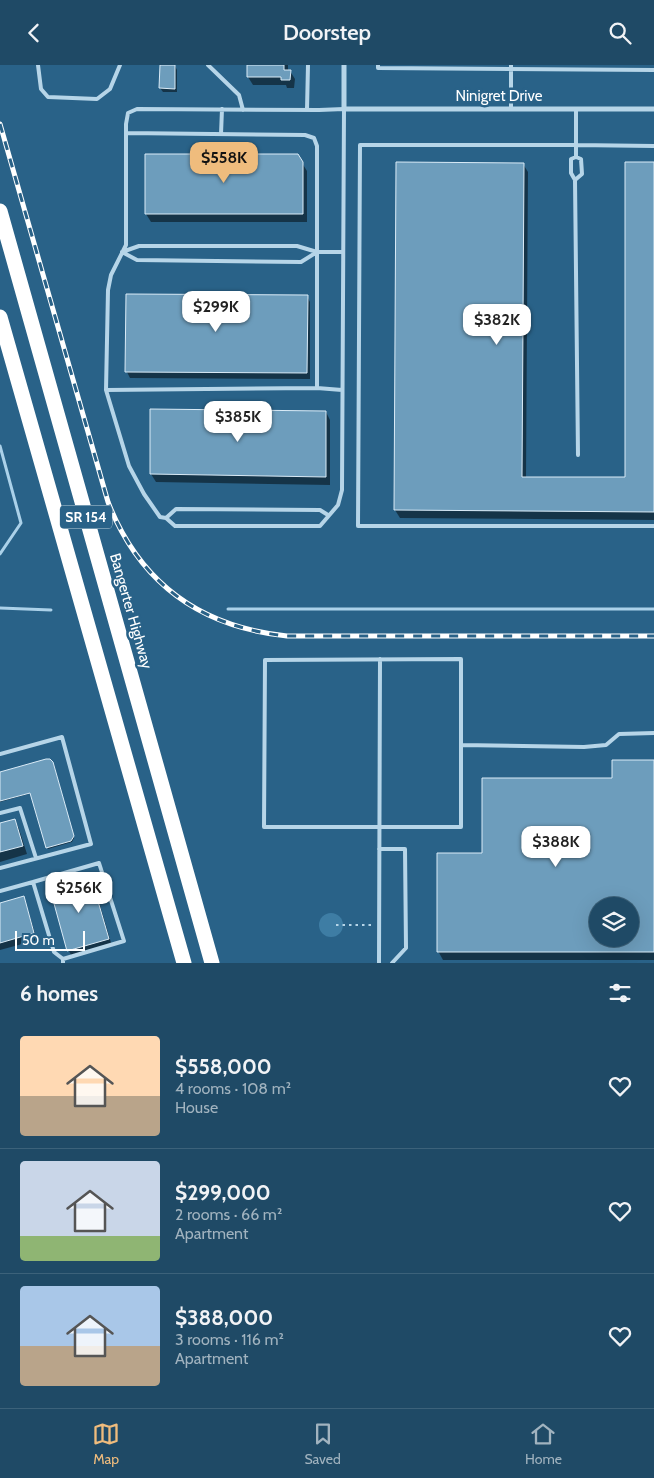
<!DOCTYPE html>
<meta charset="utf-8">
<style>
:root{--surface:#1f4a66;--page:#27516c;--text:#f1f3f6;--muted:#a1b3bf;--line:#3c627a;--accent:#efbc7d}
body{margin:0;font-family:Cabin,sans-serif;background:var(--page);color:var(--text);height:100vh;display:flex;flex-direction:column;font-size:19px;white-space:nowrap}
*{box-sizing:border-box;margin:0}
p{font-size:16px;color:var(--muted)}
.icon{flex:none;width:28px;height:28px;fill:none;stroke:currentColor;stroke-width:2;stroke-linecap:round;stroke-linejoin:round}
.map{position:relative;height:898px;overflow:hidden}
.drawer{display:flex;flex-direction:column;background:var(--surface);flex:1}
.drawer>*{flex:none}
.tools{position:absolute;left:589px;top:832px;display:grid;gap:10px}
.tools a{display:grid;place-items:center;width:50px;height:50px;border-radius:50%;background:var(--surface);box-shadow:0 5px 20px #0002,0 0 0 1px var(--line);font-size:25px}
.scale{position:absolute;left:15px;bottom:12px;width:70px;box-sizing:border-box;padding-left:5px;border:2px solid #fff;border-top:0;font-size:14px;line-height:18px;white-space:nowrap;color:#fff;-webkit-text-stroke:4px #296288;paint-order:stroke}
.price{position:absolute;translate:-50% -42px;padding:0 11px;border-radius:10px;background:#fff;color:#222;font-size:16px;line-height:32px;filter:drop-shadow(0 1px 2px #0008)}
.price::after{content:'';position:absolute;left:50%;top:30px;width:15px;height:11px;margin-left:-8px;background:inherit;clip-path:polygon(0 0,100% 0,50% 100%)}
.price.active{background:var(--accent);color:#111}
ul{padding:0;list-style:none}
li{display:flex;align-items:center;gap:15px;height:125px;padding:0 20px}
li+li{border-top:1px solid var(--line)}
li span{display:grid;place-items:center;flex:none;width:140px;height:100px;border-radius:5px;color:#555}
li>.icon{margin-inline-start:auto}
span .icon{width:60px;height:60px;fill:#fffc;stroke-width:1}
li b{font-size:21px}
h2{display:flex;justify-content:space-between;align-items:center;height:60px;padding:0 20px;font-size:21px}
header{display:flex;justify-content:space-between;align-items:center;height:65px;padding:0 20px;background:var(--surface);font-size:22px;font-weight:600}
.menu{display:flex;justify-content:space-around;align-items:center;height:70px;border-top:1px solid var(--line);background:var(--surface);font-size:14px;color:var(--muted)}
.menu a{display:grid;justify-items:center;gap:2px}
.menu .active{color:var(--accent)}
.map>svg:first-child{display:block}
.green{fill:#3e7da4}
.shadow{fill:#0007;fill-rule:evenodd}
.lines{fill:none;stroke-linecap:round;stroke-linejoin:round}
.stream{stroke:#abd1e9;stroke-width:3}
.building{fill:#6d9dbc;stroke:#daebf7;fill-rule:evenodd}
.path{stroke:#b6d5e8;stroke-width:2;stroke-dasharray:2.5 4;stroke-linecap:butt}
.lane{stroke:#b6d5e8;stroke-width:4}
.street{stroke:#b6d5e8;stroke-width:5}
.highway{stroke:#fff;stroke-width:15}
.rail-casing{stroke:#fff;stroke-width:5}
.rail{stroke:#296288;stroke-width:3;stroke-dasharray:9;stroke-linecap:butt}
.labels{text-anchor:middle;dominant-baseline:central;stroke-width:5;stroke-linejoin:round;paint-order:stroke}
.shield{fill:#296288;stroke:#bfd0db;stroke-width:1}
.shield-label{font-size:14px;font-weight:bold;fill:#fff}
.street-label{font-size:15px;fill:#fff;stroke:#296288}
</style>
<header><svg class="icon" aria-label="back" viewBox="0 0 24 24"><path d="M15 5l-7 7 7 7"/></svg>Doorstep<svg class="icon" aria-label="search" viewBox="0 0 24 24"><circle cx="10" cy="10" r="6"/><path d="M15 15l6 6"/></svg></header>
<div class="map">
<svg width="654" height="898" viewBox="0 0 654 898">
<rect width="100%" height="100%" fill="#296288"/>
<path class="green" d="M319 860a12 12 0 1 1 24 0a12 12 0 1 1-24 0Z"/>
<path class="shadow" d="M248 0H288V6H290L295 14 294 23H287L286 20H253L248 12Z
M161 1H175L177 5V27H163L160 23Z
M297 90 307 106V157H151L146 149Z
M397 98 523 99 528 107 526 413H626L654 98V455L400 453 395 445Z
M307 231 310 237V314L130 313 127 307Z
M326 347 330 355V420L156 417 151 409Z
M654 696V895H443L438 886 483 789 613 714ZM598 841H630V874H598Z
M54 700 74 773 72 777 48 784 32 728 0 737V708Z
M15 755 19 764 27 789 0 797V760Z
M91 814 94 820 112 881 72 892 69 886 52 825Z
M23 833 26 839 37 875 0 885V840Z"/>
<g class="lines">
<path class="stream" d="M0 381 21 458 0 489
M0 543 51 545
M228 544H654"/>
</g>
<path class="building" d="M160 0H175V24L159 23Z
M247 0H284V5H291L290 15H281V12H247Z
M145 89H298L303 97V149H145Z
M396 97 524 98 522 412H625V97H654V447L394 445Z
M126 229 308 230 307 308 125 307Z
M150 344 326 346V412L150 409Z
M46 694H50L53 697 74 771 71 776 46 783 30 728 0 736V707Z
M612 695H654V887H437V788H482V713H612ZM598 841H630V874H598Z
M15 754 23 781 0 787V758Z
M91 812 109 874 67 886 50 824Z
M24 831 34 868 0 878V838Z"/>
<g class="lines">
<path class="path" d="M336 860H373"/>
<path class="lane" d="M38 0 41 24 48 32 97 34 110 24 120 0
M208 0 239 30 243 45
M378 0V3L654 5
M511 0V44
M576 44V80H360L358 461H654
M307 45 308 0
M126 68 305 70 314 73 317 81V323
M221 69 222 44
M576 92 581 94 582 109 575 115 571 108V94L576 92V80L654 81
M575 115 578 390
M317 187 301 197 137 195 122 187 139 181H297L317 187H343
M106 325 317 323 342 325
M166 453 160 452 144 429 129 401 106 325 108 225 111 210 126 180V59L128 48 137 44 319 45 344 44 342 425 338 440 320 461H175L166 453 176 444 320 445 328 450
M461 594V762H264L265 595Z
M461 680 584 682 606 680 619 669 654 668
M0 689 62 672 91 779 0 803
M0 748 20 743 36 793
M379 784H405L406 883 392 898
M33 817 99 798 124 876 63 894V898
M0 826 33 817 54 887 63 894
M379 898 380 594"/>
<path class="street" d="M344 0V44H654"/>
<path class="highway" d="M0 146 212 898
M0 252 184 898"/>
<g class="rail-casing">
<path id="rail" d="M0 59 108 437C140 519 201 562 287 571H654"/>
</g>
<use href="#rail" class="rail"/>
</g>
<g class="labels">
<rect class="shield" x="60" y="440.5" width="52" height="23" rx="4"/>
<g class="shield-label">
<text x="86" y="452">SR 154</text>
</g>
<g class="street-label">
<text x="499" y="31">Ninigret Drive</text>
<text transform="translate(131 546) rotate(74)">Bangerter Highway</text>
</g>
</g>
</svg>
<div class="tools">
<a><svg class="icon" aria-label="layers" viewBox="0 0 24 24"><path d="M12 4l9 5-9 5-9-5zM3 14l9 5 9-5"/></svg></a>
</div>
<div class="scale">50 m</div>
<b class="price active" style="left:224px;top:119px">$558K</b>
<b class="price" style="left:216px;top:268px">$299K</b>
<b class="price" style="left:497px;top:281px">$382K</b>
<b class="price" style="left:238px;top:378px">$385K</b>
<b class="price" style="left:556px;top:803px">$388K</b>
<b class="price" style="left:79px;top:849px">$256K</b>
</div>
<section class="drawer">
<h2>6 homes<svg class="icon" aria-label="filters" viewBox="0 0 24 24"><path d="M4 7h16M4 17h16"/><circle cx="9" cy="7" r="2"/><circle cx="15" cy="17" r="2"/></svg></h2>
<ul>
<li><span style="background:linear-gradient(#ffd9b3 60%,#b9a48a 0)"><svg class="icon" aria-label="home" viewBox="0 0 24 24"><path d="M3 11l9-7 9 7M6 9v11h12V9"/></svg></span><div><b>$558,000</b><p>4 rooms · 108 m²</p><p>House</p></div><svg class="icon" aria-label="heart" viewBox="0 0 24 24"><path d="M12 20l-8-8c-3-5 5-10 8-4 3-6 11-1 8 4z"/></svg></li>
<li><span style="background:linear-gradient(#c9d6e8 75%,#8fb573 0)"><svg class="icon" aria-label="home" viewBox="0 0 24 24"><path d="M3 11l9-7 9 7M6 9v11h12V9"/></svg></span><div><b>$299,000</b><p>2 rooms · 66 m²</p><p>Apartment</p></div><svg class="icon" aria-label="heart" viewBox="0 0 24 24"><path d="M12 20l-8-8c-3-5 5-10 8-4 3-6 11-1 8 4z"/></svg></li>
<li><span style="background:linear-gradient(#a9c7e8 60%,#b9a48a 0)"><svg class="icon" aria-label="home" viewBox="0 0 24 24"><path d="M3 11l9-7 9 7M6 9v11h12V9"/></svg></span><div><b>$388,000</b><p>3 rooms · 116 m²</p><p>Apartment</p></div><svg class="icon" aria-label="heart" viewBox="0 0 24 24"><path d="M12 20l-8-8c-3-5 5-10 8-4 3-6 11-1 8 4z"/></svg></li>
</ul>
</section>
<nav class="menu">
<a class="active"><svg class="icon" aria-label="map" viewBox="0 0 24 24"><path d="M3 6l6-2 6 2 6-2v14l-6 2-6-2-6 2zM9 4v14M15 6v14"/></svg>Map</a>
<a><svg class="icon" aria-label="saved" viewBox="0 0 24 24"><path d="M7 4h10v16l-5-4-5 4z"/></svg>Saved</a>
<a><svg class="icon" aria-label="home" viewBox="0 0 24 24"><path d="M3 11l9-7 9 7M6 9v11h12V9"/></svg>Home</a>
</nav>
